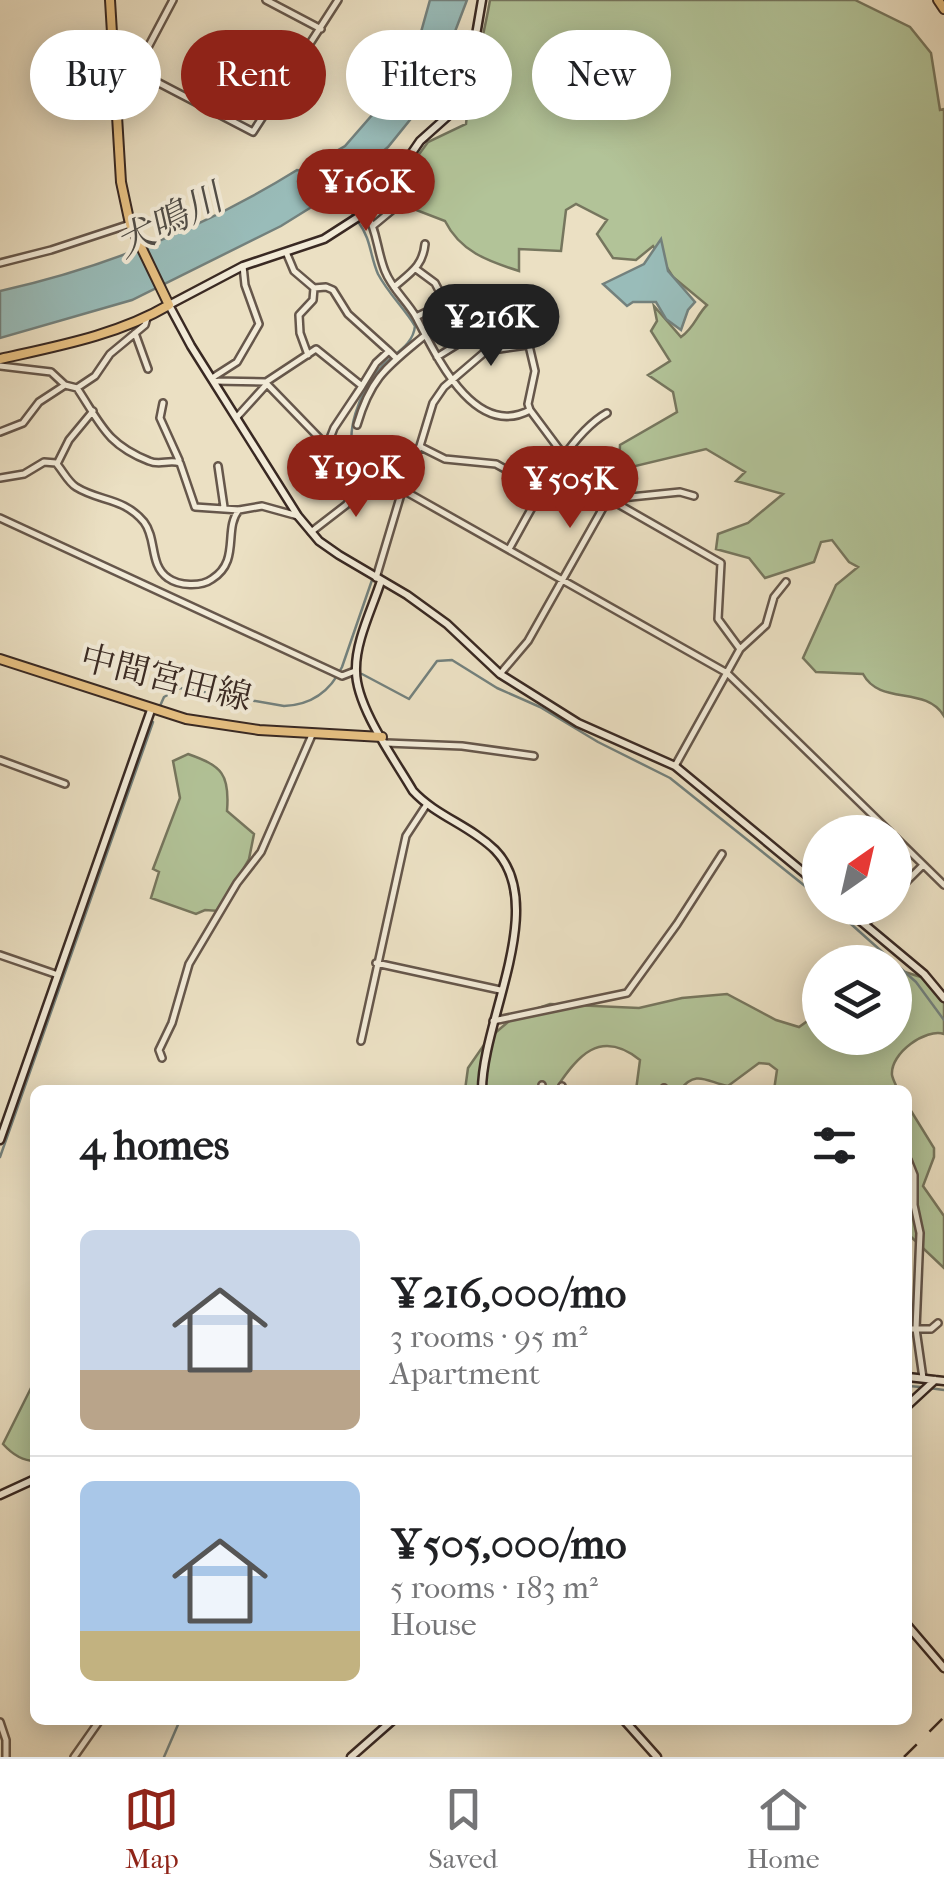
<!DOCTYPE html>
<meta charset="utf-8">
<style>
:root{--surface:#fff;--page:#f6f6f6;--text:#202124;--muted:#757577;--line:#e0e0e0;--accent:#8f2418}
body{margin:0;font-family:"IM FELL French Canon","Noto Serif JP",serif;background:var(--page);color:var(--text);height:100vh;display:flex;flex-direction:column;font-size:38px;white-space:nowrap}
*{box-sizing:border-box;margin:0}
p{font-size:32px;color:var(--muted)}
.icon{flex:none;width:55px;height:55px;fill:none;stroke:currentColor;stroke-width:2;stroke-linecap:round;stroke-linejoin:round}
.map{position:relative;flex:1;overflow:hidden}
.side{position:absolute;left:30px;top:1085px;width:882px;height:640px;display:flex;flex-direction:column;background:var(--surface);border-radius:15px;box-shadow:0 5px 25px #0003}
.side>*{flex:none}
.banner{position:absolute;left:30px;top:30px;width:885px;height:90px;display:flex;gap:20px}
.needle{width:65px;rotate:34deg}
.controls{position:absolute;left:802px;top:815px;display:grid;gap:20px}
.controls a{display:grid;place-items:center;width:110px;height:110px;border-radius:50%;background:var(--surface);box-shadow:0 5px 25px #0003;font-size:50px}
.price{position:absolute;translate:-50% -85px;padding:0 22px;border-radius:35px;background:var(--accent);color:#fff;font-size:32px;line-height:65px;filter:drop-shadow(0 2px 5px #0008)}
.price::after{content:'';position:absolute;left:50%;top:60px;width:30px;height:22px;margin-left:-15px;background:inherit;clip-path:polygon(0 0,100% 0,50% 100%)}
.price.active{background:#222;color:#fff}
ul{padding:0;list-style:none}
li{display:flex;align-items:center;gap:30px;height:250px;padding:0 50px}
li+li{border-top:2px solid var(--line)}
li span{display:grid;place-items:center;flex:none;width:280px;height:200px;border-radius:15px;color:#555}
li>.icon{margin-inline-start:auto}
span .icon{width:120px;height:120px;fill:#fffc;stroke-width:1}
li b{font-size:42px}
h2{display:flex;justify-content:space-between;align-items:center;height:120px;padding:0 50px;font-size:42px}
.chip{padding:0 35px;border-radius:45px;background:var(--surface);box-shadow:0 5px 25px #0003;font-size:35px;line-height:90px}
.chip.active{background:var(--accent);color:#fff}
.menu{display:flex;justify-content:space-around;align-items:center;height:140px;border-top:2px solid var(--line);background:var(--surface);font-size:28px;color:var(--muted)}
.menu a{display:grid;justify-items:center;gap:5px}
.menu .active{color:var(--accent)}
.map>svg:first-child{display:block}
.green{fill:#b2c398;stroke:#76765e;stroke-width:2.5}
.water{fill:#99bcb9;stroke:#73817d;stroke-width:2.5}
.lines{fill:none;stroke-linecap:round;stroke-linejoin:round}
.stream{stroke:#73817d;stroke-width:2.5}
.street-casing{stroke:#66574b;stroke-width:10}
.secondary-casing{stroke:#392923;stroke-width:11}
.primary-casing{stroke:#392923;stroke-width:12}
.street{stroke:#f2ebd8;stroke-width:5}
.secondary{stroke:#f2ebd8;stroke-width:6}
.primary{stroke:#e6c082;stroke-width:8}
.rail{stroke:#392923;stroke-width:2.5;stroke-dasharray:18 18;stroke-linecap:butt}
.labels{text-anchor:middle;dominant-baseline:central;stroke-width:8;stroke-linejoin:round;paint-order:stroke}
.street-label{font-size:35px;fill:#392923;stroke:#f2ebd8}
.water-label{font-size:38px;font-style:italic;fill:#514e48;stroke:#f2ebd8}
</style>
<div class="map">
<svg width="944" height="1757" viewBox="0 0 944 1757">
<rect width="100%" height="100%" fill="#ebe0c3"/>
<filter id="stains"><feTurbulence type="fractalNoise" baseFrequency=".002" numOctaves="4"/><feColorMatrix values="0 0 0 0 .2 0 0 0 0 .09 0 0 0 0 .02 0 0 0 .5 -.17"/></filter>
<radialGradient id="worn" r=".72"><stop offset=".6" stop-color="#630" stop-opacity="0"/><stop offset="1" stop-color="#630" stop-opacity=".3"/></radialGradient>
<path class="green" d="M490 0H855L910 27 931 53 940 110 944 109V716C925 685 880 706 863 674L816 672 803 658 836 585 858 567 849 562 832 540 821 542 814 562 765 578 749 558 716 549 718 534 748 523 783 494 736 481 745 472 706 449 619 470 620 445 677 412 673 392 648 375 670 361 651 331 657 321 654 306 681 337C695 327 696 316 707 305L673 277 653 246 636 260 613 258 597 234 607 220 576 204 566 210 561 251 519 249V271C487 261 460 251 445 221L398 203 393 190 428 142 466 124C470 82 483 42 490 0Z
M188 754C222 766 230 774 227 811L254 834 249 859 219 911 205 910 196 914 151 898 159 872 153 869 180 798 173 761Z
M895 969 921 977 944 994V1034C926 1028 890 1053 892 1075 893 1080 896 1085 898 1090H774L777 1070 769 1064 759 1063 728 1086C707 1082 696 1069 680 1090H636L640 1060C600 1028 577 1056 555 1090H465L468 1068 488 1039 515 1016 550 1004 639 1008 682 998 727 994 776 1020 799 1027 820 1012V1038H895Z
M908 1106 934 1148V1157L923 1186 944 1216V1268L908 1234Z
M35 1380V1461C22 1461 12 1454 3 1444Z"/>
<path class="water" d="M430 0H467L440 71 422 105 388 147 334 193 281 226 132 300 0 338V291C104 268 205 227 297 170L302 171 345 146 400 83 414 57Z
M661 239 668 271 695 302 688 310 681 330 666 319 656 302H633L627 306 603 284 644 264Z"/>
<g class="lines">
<path class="stream" d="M337 190 353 215
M359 223C371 239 370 256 378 274 388 293 404 308 415 326 413 346 394 353 381 367 361 388 340 438 359 463 367 473 384 477 395 481L398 491 396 503
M362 674 409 699 437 661 452 660 497 688 540 707 598 742 670 778 820 898
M160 706 164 697 180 688 284 706C311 705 330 692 342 667L381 554
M833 908 916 982 944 1020
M0 1157 153 722
M908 1386 921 1387
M929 1388 944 1390
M164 1757 180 1720"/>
<g class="street-casing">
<path id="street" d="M266 0 321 29
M113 59 253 132 338 0
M136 70 173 0
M366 212C377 230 377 251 385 271 392 289 407 301 416 317 436 355 474 440 530 410
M374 225 397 206
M286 252 294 271 314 288 326 287 333 290 348 314 389 351
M0 263 51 250 130 224
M416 269 435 283 445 302
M394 287C410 273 423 266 425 244
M416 317 465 293 512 310 523 320 535 371 528 404 530 410 565 457
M135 333 148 369
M308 355 300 333 299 315 313 300 314 288
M437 357 511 311
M0 366 51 372 65 385 77 388 95 376 110 354 145 325 147 318
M212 378 237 362 259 324 245 285 243 266
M214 381 266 382 316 349 362 386 376 363 389 351 396 358
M267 384 327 446 338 477 355 494
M77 388C101 424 106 444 149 461 160 466 169 459 180 463L195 507 239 510 262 506 298 516
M163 403 160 418 179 460
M237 417 266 385
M357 425C371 377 387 367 423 337
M0 432 23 423 39 402 65 385
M327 446 334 428 362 386
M421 447 445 459 496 464 543 490
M57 464 69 440 93 411
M218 466 224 507
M555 468 721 563 718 619 740 649
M0 478 24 474 44 462 56 463C63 471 68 482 76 487 100 502 123 497 144 522 157 539 149 565 168 578 179 586 201 587 212 579 241 561 223 529 239 510
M611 499 680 492 694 496
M0 518 342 676 355 671
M311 532 346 505 368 478 403 490 727 673 890 832
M509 549C532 509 567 435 607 413
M376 578 410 464 420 446 433 403 444 387 486 351 527 345
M500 674 528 641 608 499
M386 743 462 746 534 756
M0 760 65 784
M675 766 740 649 766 625 774 597 786 582
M895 837 944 885
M895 893 923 865
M865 924 881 908
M0 955 58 975
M376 963 500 990
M493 1021 627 993 677 924 722 854
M361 1041 406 836 427 804
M162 1058 159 1050 172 1023 189 964 237 883 261 852 312 735
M542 1085V1090
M562 1086 563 1090
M664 1088V1090
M908 1160 914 1175V1205L920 1233 916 1329 923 1378
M908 1329H931L938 1323
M0 1722 6 1740V1757
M74 1757 100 1720"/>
</g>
<g class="secondary-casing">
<path id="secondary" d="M482 0 471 64 458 98 449 115 420 141 383 195 366 212 324 239 243 266 169 305 191 346 298 516 319 541 339 555 407 595 447 624 500 674 578 723 675 766 820 886
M381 581C372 609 355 642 356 671 356 707 395 760 413 791 436 816 471 826 495 850 549 905 482 1021 482 1090
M845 908 924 974 944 998
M0 1140 151 710
M908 1377 944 1381
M908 1405 935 1380
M0 1495 35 1479
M908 1626 944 1668
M624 1720 657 1757
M351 1757 393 1720"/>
</g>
<g class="primary-casing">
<path id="primary" d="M938 0 944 9
M0 359C58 346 118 335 169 305L130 224 121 182 110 0
M0 659 186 719 259 730 382 737"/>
</g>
<use href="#street" class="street"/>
<use href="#secondary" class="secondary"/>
<use href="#primary" class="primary"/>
<path class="rail" d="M904 1757 944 1717"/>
</g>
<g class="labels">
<g class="street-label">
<text transform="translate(166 678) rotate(14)">中間宮田線</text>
</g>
<g class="water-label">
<text transform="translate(169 221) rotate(-27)">犬鳴川</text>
</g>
</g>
<rect width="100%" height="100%" filter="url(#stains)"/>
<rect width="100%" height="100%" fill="url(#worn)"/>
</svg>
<div class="controls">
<a><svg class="needle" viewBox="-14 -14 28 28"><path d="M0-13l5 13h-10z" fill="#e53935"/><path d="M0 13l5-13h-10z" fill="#757577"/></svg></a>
<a><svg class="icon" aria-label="layers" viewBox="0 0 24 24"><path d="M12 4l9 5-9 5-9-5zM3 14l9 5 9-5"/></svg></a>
</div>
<b class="price" style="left:366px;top:234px">¥160K</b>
<b class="price active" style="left:491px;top:369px">¥216K</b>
<b class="price" style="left:356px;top:520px">¥190K</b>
<b class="price" style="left:570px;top:531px">¥505K</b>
<div class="banner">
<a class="chip">Buy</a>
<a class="chip active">Rent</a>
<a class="chip">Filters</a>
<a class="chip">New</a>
</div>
<section class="side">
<h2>4 homes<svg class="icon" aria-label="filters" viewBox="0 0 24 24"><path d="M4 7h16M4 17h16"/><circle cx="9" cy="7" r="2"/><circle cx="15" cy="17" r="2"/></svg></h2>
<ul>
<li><span style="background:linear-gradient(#c9d6e8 70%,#b9a48a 0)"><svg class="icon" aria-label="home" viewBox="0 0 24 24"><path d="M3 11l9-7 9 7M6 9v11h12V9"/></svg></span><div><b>¥216,000/mo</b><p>3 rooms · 95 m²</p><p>Apartment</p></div></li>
<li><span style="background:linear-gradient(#a9c7e8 75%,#c2b280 0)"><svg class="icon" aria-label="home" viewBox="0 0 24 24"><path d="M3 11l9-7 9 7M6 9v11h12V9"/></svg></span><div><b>¥505,000/mo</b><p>5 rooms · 183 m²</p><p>House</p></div></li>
</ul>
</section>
</div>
<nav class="menu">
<a class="active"><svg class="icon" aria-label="map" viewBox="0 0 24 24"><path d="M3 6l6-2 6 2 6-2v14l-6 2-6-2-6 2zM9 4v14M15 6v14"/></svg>Map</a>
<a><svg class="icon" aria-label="saved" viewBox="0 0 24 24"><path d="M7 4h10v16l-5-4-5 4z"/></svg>Saved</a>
<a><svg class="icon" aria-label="home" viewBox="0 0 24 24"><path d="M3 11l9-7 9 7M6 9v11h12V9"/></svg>Home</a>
</nav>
